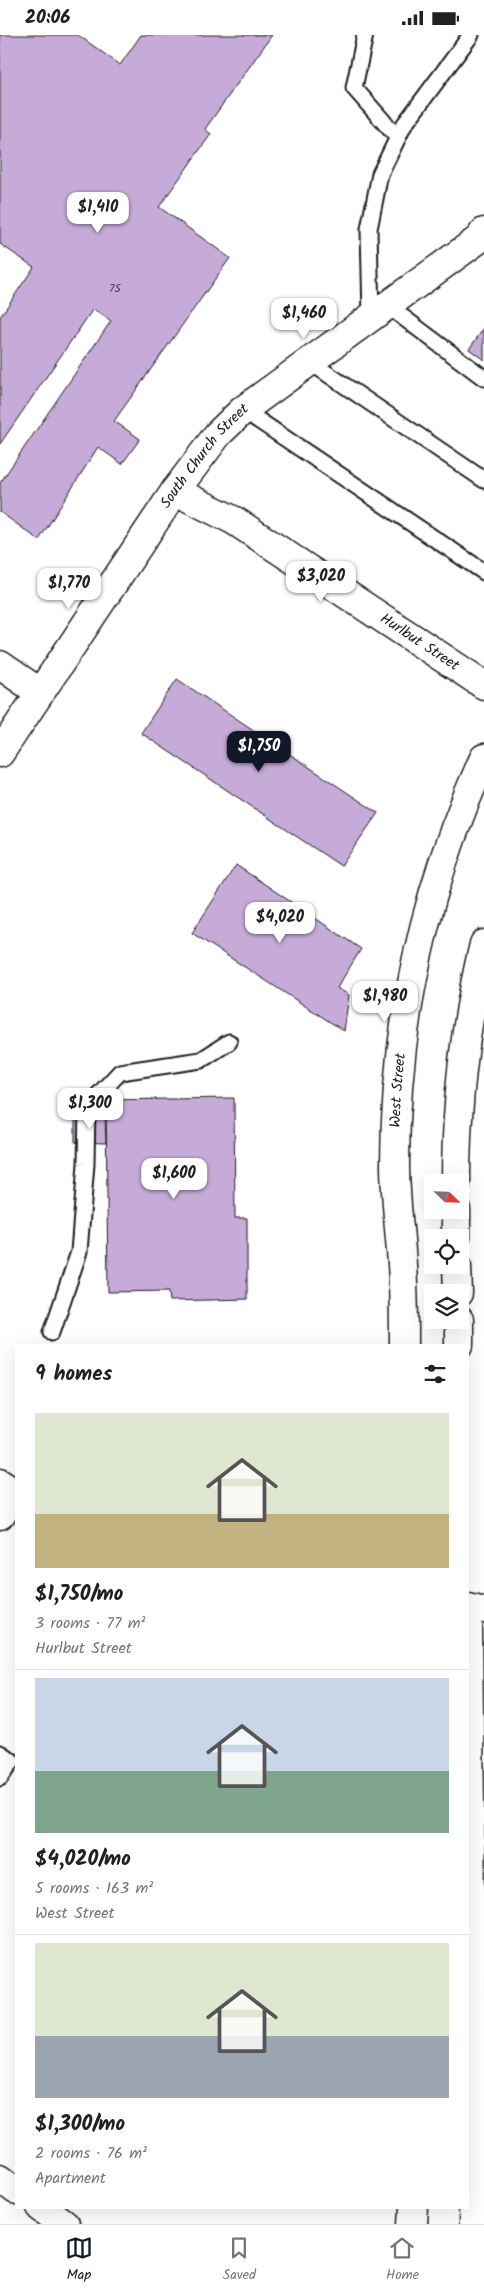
<!DOCTYPE html>
<meta charset="utf-8">
<style>
:root{--surface:#fff;--page:#f6f6f6;--text:#202124;--muted:#757577;--line:#e0e0e0;--accent:#111827}
body{margin:0;font-family:Kalam,sans-serif;background:var(--page);color:var(--text);height:100vh;display:flex;flex-direction:column;font-size:19px;white-space:nowrap}
*{box-sizing:border-box;margin:0}
p{font-size:16px;color:var(--muted)}
.icon{flex:none;width:28px;height:28px;fill:none;stroke:currentColor;stroke-width:2;stroke-linecap:round;stroke-linejoin:round}
.map{position:relative;flex:1;overflow:hidden}
.sheet{position:absolute;left:15px;top:1309px;width:454px;height:865px;display:flex;flex-direction:column;background:var(--surface);border-radius:0px;box-shadow:0 5px 20px #0002}
.sheet>*{flex:none}
.needle{width:32px;rotate:113deg}
.controls{position:absolute;left:424px;top:1139px;display:grid;gap:10px}
.controls a{display:grid;place-items:center;width:45px;height:45px;border-radius:0px;background:var(--surface);box-shadow:0 5px 20px #0002;font-size:25px}
.price{position:absolute;translate:-50% -42px;padding:0 11px;border-radius:10px;background:#fff;color:#222;font-size:16px;line-height:32px;filter:drop-shadow(0 1px 2px #0008)}
.price::after{content:'';position:absolute;left:50%;top:30px;width:15px;height:11px;margin-left:-8px;background:inherit;clip-path:polygon(0 0,100% 0,50% 100%)}
.price.selected{background:var(--accent);color:#fff}
ul{padding:0;list-style:none}
li{display:grid;align-content:center;gap:10px;height:265px;padding:0 20px}
li+li{border-top:1px solid var(--line)}
li span{display:grid;place-items:center;height:155px;border-radius:0px;color:#555}
li>.icon{margin-inline-start:auto}
span .icon{width:90px;height:90px;fill:#fffc;stroke-width:1}
li b{font-size:21px}
h2{display:flex;justify-content:space-between;align-items:center;height:60px;padding:0 20px;font-size:21px}
.status{display:flex;justify-content:space-between;align-items:center;height:35px;padding:0 25px;background:var(--surface);direction:ltr}
.status svg{height:14px;fill:currentColor}
.dock{display:flex;justify-content:space-around;align-items:center;height:70px;border-top:1px solid var(--line);background:var(--surface);font-size:14px;color:var(--muted)}
.dock a{display:grid;justify-items:center;gap:2px}
.dock .selected{color:var(--accent)}
.map>svg:first-child{display:block}
.building{fill:#c6abd8;stroke:#1c1c1c}
.lines{fill:none;stroke-linecap:round;stroke-linejoin:round}
.lane-casing{stroke:#1c1c1c;stroke-width:19}
.street-casing{stroke:#1c1c1c;stroke-width:31}
.secondary-casing{stroke:#1c1c1c;stroke-width:31}
.highway-casing{stroke:#1c1c1c;stroke-width:31}
.lane{stroke:#fff;stroke-width:15}
.street{stroke:#fff;stroke-width:28}
.secondary{stroke:#fff;stroke-width:28}
.highway{stroke:#fff;stroke-width:28}
.labels{text-anchor:middle;dominant-baseline:central;stroke-width:4;stroke-linejoin:round;paint-order:stroke}
.number-label{font-size:12px;fill:#46404b}
.street-label{font-size:15px;fill:#1c1c1c;stroke:#fff}
</style>
<div class="status"><b>20:06</b><svg viewBox="0 0 49 12"><path d="M0 12V9h3v3zM5 12V6h3v6zM10 12V3h3v9zM15 12V0h3v12zM26 1h20v11H26zM47 4h2v5h-2z"/></svg></div>
<div class="map">
<svg width="484" height="2189" viewBox="0 0 484 2189">
<rect width="100%" height="100%" fill="#fff"/>
<filter id="ink" filterUnits="userSpaceOnUse"><feTurbulence type="fractalNoise" baseFrequency=".02" numOctaves="2"/><feDisplacementMap in="SourceGraphic" scale="10" xChannelSelector="R" yChannelSelector="G"/><feConvolveMatrix kernelMatrix="1 2 1 2 8 2 1 2 1" color-interpolation-filters="sRGB"/></filter>
<g filter="url(#ink)">
<path class="building" d="M0 0H78L120 30 141 0H272L205 94 211 99 159 172 230 223 114 386 140 404 122 429 98 412 39 505 0 477V448L111 286 93 274 0 409V282L34 232 0 209Z
M484 293V325L469 314Z
M177 644 378 778 341 831 141 698Z
M236 830 361 914 337 953 349 960 344 996 192 898Z
M234 1063 235 1183H247V1264L170 1266 169 1256 108 1257 106 1065Z
M75 1081 105 1082 106 1108 75 1107Z"/>
<g class="lines">
<g class="lane-casing">
<path id="lane" d="M365 0 354 53 398 103
M388 271 484 343
M371 283 369 194 380 139 404 90 471 0
M310 327 484 445
M243 375 484 537
M52 1297 79 1217 86 1129 87 1072 120 1037 201 1025 229 1007
M0 1718 12 1726 0 1743"/>
</g>
<g class="street-casing">
<g id="street">
<path id="s1" d="M175 456 235 486 484 650"/>
<path d="M0 630 39 657"/>
<path id="s2" d="M0 718 175 456 218 399 243 375 479 204 484 197"/>
<path d="M0 2143 16 2155"/>
<path d="M41 2172 64 2189"/>
</g>
</g>
<g class="secondary-casing">
<g id="secondary">
<path d="M456 1148C456 1067 465 987 484 909"/>
<path d="M456 1175V1202"/>
<path d="M457 1230 458 1258"/>
<path d="M459 1285V1310"/>
<path id="s3" d="M404 1310C404 1290 404 1270 403 1250 402 1209 395 1169 395 1129 395 987 425 852 484 723"/>
<path d="M0 1481 16 1458"/>
<path d="M468 1571 484 1575"/>
</g>
</g>
<g class="highway-casing">
<path id="highway" d="M0 1447 16 1457
M468 1593 474 2147 473 2189
M413 2189 414 2172"/>
</g>
<use href="#lane" class="lane"/>
<use href="#street" class="street"/>
<use href="#secondary" class="secondary"/>
<use href="#highway" class="highway"/>
</g>
</g>
<g class="labels">
<g class="number-label">
<text x="115" y="253">75</text>
</g>
<g class="street-label">
<text stroke="none"><textPath href="#s2" startOffset="361">South Church Street</textPath></text>
<text stroke="none"><textPath href="#s1" startOffset="288">Hurlbut Street</textPath></text>
<text stroke="none"><textPath href="#s3" startOffset="255">West Street</textPath></text>
</g>
</g>
</svg>
<div class="controls">
<a><svg class="needle" viewBox="-14 -14 28 28"><path d="M0-13l5 13h-10z" fill="#e53935"/><path d="M0 13l5-13h-10z" fill="#757577"/></svg></a>
<a><svg class="icon" aria-label="locate" viewBox="0 0 24 24"><circle cx="12" cy="12" r="6"/><path d="M12 2v4M12 18v4M2 12h4M18 12h4"/></svg></a>
<a><svg class="icon" aria-label="layers" viewBox="0 0 24 24"><path d="M12 4l9 5-9 5-9-5zM3 14l9 5 9-5"/></svg></a>
</div>
<b class="price" style="left:98px;top:199px">$1,410</b>
<b class="price" style="left:304px;top:305px">$1,460</b>
<b class="price" style="left:321px;top:568px">$3,020</b>
<b class="price" style="left:69px;top:575px">$1,770</b>
<b class="price selected" style="left:259px;top:738px">$1,750</b>
<b class="price" style="left:280px;top:909px">$4,020</b>
<b class="price" style="left:385px;top:988px">$1,980</b>
<b class="price" style="left:90px;top:1095px">$1,300</b>
<b class="price" style="left:174px;top:1165px">$1,600</b>
<section class="sheet">
<h2>9 homes<svg class="icon" aria-label="filters" viewBox="0 0 24 24"><path d="M4 7h16M4 17h16"/><circle cx="9" cy="7" r="2"/><circle cx="15" cy="17" r="2"/></svg></h2>
<ul>
<li><span style="background:linear-gradient(#dfe7d0 65%,#c2b280 0)"><svg class="icon" aria-label="home" viewBox="0 0 24 24"><path d="M3 11l9-7 9 7M6 9v11h12V9"/></svg></span><div><b>$1,750/mo</b><p>3 rooms · 77 m²</p><p>Hurlbut Street</p></div></li>
<li><span style="background:linear-gradient(#c9d6e8 60%,#7fa58c 0)"><svg class="icon" aria-label="home" viewBox="0 0 24 24"><path d="M3 11l9-7 9 7M6 9v11h12V9"/></svg></span><div><b>$4,020/mo</b><p>5 rooms · 163 m²</p><p>West Street</p></div></li>
<li><span style="background:linear-gradient(#dfe7d0 60%,#9aa5b1 0)"><svg class="icon" aria-label="home" viewBox="0 0 24 24"><path d="M3 11l9-7 9 7M6 9v11h12V9"/></svg></span><div><b>$1,300/mo</b><p>2 rooms · 76 m²</p><p>Apartment</p></div></li>
</ul>
</section>
</div>
<nav class="dock">
<a class="selected"><svg class="icon" aria-label="map" viewBox="0 0 24 24"><path d="M3 6l6-2 6 2 6-2v14l-6 2-6-2-6 2zM9 4v14M15 6v14"/></svg>Map</a>
<a><svg class="icon" aria-label="saved" viewBox="0 0 24 24"><path d="M7 4h10v16l-5-4-5 4z"/></svg>Saved</a>
<a><svg class="icon" aria-label="home" viewBox="0 0 24 24"><path d="M3 11l9-7 9 7M6 9v11h12V9"/></svg>Home</a>
</nav>
